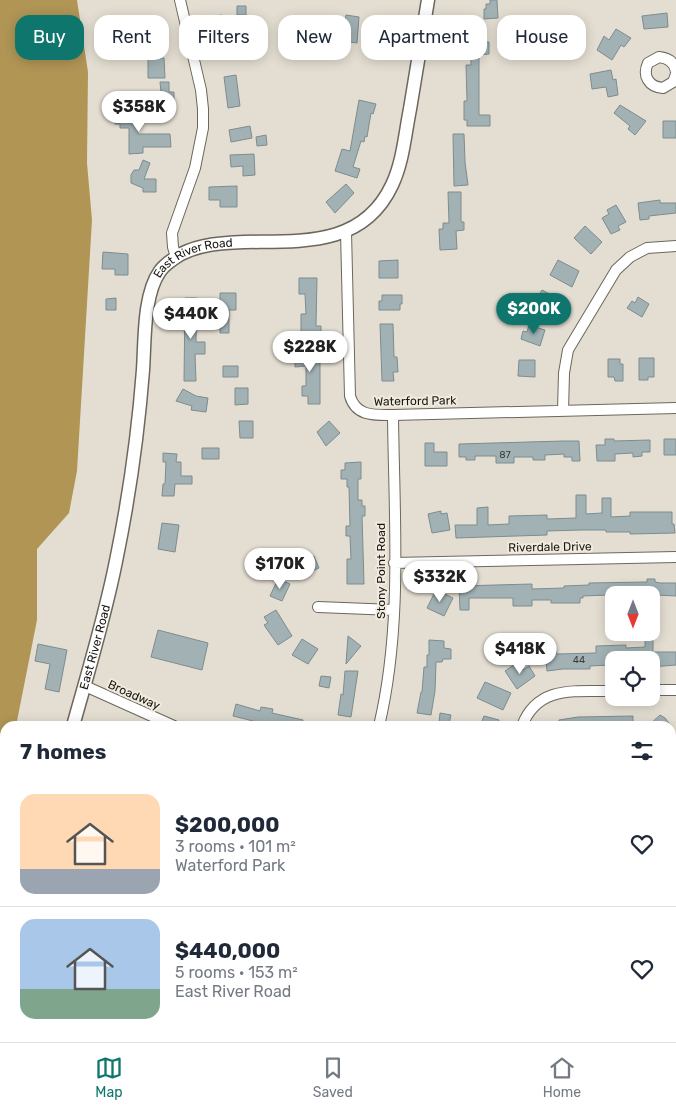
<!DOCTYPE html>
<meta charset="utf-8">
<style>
:root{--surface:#fff;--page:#f2f2f3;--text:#1f2937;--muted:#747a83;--line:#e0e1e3;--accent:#0f766e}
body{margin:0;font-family:Rubik,sans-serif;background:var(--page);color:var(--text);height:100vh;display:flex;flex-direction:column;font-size:19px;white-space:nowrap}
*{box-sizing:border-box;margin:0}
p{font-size:16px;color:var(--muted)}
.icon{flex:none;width:28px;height:28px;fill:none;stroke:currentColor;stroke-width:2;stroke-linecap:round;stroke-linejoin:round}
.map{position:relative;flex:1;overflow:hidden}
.sheet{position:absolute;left:0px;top:721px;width:676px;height:321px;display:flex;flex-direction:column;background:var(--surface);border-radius:15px 15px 0 0;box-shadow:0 2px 12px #0003}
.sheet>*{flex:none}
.hud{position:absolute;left:15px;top:15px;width:646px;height:45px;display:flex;gap:10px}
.needle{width:32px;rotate:180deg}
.buttons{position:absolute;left:605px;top:586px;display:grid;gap:10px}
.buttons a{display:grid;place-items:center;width:55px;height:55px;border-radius:10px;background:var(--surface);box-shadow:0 2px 12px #0003;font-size:25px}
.price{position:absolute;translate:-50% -42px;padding:0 11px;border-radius:18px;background:#fff;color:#222;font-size:16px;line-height:32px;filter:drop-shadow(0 1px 2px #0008)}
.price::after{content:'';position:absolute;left:50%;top:30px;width:15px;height:11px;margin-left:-8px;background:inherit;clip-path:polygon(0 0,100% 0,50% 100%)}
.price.on{background:var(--accent);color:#fff}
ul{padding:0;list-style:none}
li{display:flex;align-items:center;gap:15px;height:125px;padding:0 20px}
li+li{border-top:1px solid var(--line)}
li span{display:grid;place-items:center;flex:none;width:140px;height:100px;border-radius:15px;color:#555}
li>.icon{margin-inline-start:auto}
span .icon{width:60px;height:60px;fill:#fffc;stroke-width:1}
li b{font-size:21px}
h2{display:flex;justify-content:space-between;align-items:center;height:60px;padding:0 20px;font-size:21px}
.chip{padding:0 18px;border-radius:15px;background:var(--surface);box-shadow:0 2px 12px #0003;font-size:18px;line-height:45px}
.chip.on{background:var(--accent);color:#fff}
.tab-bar{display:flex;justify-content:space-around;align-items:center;height:70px;border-top:1px solid var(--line);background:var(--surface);font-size:14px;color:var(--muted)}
.tab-bar a{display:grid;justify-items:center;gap:2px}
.tab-bar .on{color:var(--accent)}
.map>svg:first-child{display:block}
.water{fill:#b09555}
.building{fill:#a1b1b4;stroke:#7e8c8f}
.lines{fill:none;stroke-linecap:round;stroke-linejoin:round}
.minor-casing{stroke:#6c675c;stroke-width:12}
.major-casing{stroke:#6c675c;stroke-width:15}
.minor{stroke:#fff;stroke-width:10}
.major{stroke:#fff;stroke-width:12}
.labels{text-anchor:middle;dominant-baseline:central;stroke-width:4;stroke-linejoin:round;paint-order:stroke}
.number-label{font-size:10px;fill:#3a3d3a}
.street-label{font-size:12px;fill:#181612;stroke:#f1ebdf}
</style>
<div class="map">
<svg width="676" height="1042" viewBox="0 0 676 1042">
<rect width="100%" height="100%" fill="#e4ded2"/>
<path class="water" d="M0 0H77L88 72 87 163 92 220 77 471 69 513 37 549V620L16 726H5V783L0 801Z"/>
<path class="building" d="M490 0H497L498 18 484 19V9H486V4H490Z
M237 6H246V15H237Z
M667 13 668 27 644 29 642 16Z
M222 15 223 28 210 29 208 17Z
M346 15 359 17 357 43 342 41 343 30 336 29 337 19 345 20Z
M482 27V42H489V54L479 55V115H490V126H467V120H464V101H467L466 65H471L470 28Z
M616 29 631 38 624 47 621 45 612 60 597 50 604 36 609 40Z
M164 58 165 78H148V59Z
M611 70 613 80 616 79 618 95 608 97 606 87 592 89 590 74Z
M236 75 240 106 228 108 224 77Z
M160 82H169V92H174V103H153V92H161Z
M359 100 376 104 373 114 371 113 367 137 365 136 364 142 361 141 353 167 360 169 357 178 335 171 342 149 350 151Z
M620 105 646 121 635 135 628 129 630 126 614 113Z
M120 107H129V114H138V134H170L171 147H143V153L129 154V128H120V124H115L114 111H120Z
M663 121H676V138H663Z
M250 126 252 138 231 142 229 130Z
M453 134H464L465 162 468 185 454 186Z
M266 135 267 145 257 146 256 137Z
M254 154 255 175 243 176V166L231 167 230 155Z
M143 160 150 163 144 179H156V192H143V188L131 183V175L134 170H139Z
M346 184 354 193 335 213 326 202Z
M237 186V207H220V200H209V187Z
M448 192H461V222H464V230L456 231 457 249 440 250 439 229H443V223H449Z
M660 200V203H676V213L649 216V219L640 220 638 203Z
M616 205 626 222 618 226 620 230 611 234 602 218 609 214 607 210Z
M585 226 602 242 591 254 574 238Z
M103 252 128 254V275H115V269H102Z
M398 260V278H379V261Z
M558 260 579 271 572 287 550 275Z
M299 278H317L316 326H321V335L301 336V314H306L305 294H299Z
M542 290 563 301 555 315 537 306 540 299 538 297Z
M220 293H236V310H229V333H220Z
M382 295H402V304H400V310H379V301H382Z
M638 297 649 304 642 317 627 308 632 301 635 303Z
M116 298V310H106V299Z
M185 298H197L196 342H205V354H195L196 381H184Z
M380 324H393L394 357H397L398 372H393L394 381H382Z
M529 325 545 330 540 346 521 339 523 331 527 332Z
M295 349H320V404H308V396H302V386H306V366L295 367Z
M639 358H654V377H648V380H639Z
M608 359H620V364H623V381H615L614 377H608Z
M519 360H535V377L518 376Z
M223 366H238V377H223Z
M235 388H248V404L235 405Z
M183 389 196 396 208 398 206 412 191 410 192 406 176 401Z
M239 421H253V438H240Z
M329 421 340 433 326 446 317 432Z
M605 439H614V441L650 440V452H642V456L633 457V453L615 454V461H597L596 445H605Z
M664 439H676V455H664Z
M563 441H579L580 461H572V457H564V454L545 455V460H533V457H514V463H496V456H475V460H466V457H459V444Z
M425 443H434V452H447V466H425Z
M202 448H219V459H202Z
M163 453 177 454 176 462H181V476H192V484H175L174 496H162L163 484H165L166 462H163Z
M361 462V479H358V500H362V506H365V516H362L364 584H347V559H351L350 536H346V526H350L349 487H347V479H341V470H345V463Z
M576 495H586V514L602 513V498H611V517L630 516V512H672V524H674L675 533 630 534V532H606V530H581L547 531V535L456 538 455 525H477V508L488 507V525L509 524V516L547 515V519L576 518Z
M441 511V514L447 513 450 530 432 533 428 514Z
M162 523 179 525 175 552 158 549Z
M314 556 319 568 304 575 302 570 299 572 294 562 301 559 302 562Z
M278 579 290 584 282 601 270 596Z
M647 579H655V582L660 583H676V596L635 594 583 596V598H580V603H551V600H532V606H513V598H469V610H460L459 586 532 584V589L564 588V586L589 585V583L647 582Z
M436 590 453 598 444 616 427 608Z
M276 610 292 636 278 645 264 625 268 623 264 617Z
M158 630 208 643 202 670 151 657Z
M348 636 361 646 346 664Z
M645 638H653V652H676V665L651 667V660H610V665L590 666V669H563L547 671 545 651 556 650 557 654 596 653V646L626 645V648L645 647Z
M302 639 318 649 308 664 292 655Z
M429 640 444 641V648L451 649V659H443L442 662H436L435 691 431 715 417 713 421 692H422L424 667H427V655H429Z
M38 644 67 650 59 692 45 689 50 664 35 661Z
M518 662 523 670 529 666 535 676 517 689 505 671Z
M345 671H358L351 717 338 715 341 694 343 695Z
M321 676 331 677 329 688 319 686Z
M485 682 511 693 503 710 477 698Z
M236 704 260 711 261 707 273 709 272 713 303 720 302 726H273L233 716Z
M440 713 451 715 449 724 439 723Z
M660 715 665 718 671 726H648Z
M484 716 499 720 497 726H480Z
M633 716V726H560L559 720 578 717Z"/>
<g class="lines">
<g class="minor-casing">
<path id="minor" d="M676 72C675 62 668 58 659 57L648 63C642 76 649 87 663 88L673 82 676 74
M346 232 350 396C356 417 375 415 393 415L676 408
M176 257 173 247 172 233 195 168 203 128V109L201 90 180 0
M563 411 564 373 568 350 616 270 630 257 647 248 676 246
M394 563 676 557
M318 607 394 610
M85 686 174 726
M651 690H676
M379 726C403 625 394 518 393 415
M522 726C538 684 577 692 614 691
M671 926 676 929
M290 1038 299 1042
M591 1038 600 1042
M236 1042 238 1038"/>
</g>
<g class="major-casing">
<g id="major">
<path id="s1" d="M73 726C88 672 105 617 116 561 129 498 138 435 143 370 145 341 143 295 160 271 165 264 173 259 181 254 201 244 221 243 244 242 301 241 363 247 392 185 403 162 405 134 410 109 416 73 422 36 428 0"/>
<path d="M0 973 5 959"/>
</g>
</g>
<use href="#minor" class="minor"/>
<use href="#major" class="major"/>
</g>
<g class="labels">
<g class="number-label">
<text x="505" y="455">87</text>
<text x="579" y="660">44</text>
</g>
<g class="street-label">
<text stroke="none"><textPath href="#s1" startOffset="502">East River Road</textPath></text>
<text transform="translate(415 401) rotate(-1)">Waterford Park</text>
<text transform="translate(550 547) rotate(-1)">Riverdale Drive</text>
<text transform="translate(381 571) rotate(-90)">Stony Point Road</text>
<text stroke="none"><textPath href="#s1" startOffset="82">East River Road</textPath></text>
<text transform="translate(134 695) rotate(24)">Broadway</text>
</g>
</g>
</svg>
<div class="buttons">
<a><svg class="needle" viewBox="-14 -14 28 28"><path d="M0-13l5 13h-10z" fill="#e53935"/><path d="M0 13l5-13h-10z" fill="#747a83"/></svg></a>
<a><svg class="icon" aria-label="locate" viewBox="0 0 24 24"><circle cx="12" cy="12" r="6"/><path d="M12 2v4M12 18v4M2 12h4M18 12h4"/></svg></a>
</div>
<b class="price" style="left:139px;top:133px">$358K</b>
<b class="price on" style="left:534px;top:335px">$200K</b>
<b class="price" style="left:191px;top:340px">$440K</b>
<b class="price" style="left:310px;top:373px">$228K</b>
<b class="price" style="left:280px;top:590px">$170K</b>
<b class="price" style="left:440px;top:603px">$332K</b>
<b class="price" style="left:520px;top:675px">$418K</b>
<div class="hud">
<a class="chip on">Buy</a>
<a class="chip">Rent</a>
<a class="chip">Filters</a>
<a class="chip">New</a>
<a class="chip">Apartment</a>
<a class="chip">House</a>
</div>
<section class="sheet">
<h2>7 homes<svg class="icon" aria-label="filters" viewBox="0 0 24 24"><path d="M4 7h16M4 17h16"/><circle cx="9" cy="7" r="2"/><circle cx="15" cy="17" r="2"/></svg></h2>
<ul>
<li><span style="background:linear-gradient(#ffd9b3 75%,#9aa5b1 0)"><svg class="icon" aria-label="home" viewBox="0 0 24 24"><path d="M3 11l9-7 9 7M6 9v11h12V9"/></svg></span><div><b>$200,000</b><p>3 rooms · 101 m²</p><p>Waterford Park</p></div><svg class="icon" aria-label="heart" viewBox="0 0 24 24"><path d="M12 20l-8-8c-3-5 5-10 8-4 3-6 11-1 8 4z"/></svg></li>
<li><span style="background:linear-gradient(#a9c7e8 70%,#7fa58c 0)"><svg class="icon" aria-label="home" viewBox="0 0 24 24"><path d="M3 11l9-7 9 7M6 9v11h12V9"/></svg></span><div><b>$440,000</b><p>5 rooms · 153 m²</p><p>East River Road</p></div><svg class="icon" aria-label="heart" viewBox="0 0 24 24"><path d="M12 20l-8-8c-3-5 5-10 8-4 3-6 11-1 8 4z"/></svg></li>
</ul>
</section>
</div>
<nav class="tab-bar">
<a class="on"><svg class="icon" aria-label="map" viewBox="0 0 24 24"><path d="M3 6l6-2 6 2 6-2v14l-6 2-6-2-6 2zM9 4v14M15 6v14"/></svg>Map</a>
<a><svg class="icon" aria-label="saved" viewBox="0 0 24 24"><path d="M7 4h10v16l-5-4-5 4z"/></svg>Saved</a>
<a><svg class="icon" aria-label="home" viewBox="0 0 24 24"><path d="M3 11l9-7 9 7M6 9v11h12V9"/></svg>Home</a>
</nav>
